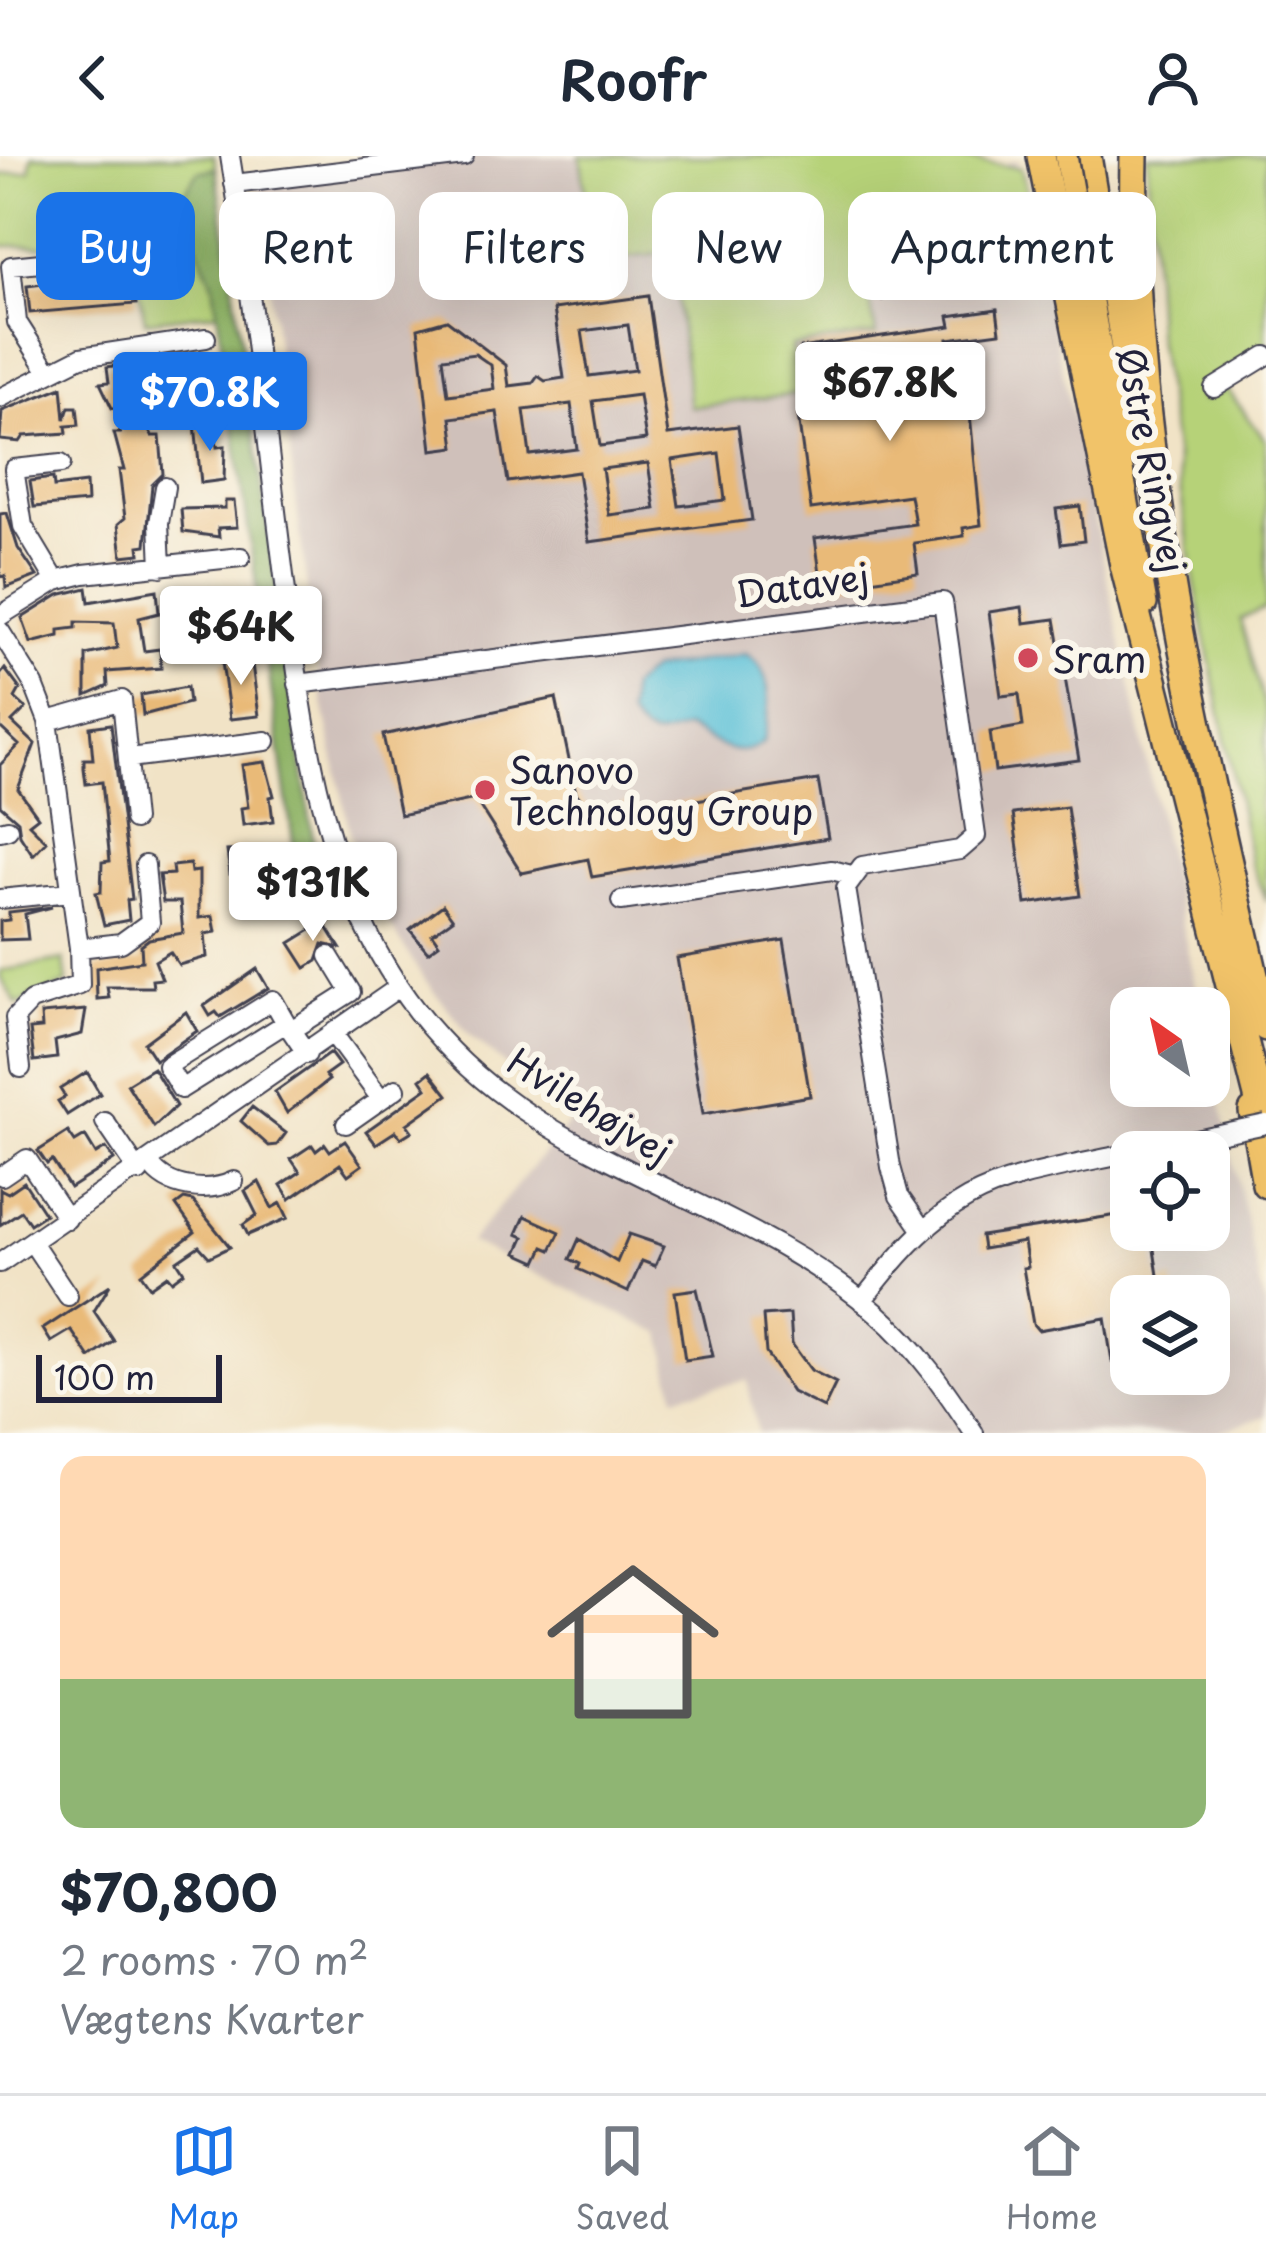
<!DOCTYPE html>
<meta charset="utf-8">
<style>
:root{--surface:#fff;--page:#f2f2f3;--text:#1f2937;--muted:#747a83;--line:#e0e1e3;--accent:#1a73e8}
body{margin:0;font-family:"Playpen Sans",sans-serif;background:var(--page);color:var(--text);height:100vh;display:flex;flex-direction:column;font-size:45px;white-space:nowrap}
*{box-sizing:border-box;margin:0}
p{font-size:39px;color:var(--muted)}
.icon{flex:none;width:66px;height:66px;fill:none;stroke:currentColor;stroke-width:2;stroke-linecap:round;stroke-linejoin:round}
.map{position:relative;height:1277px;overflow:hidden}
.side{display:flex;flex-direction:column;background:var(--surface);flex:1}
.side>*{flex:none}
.banner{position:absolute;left:36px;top:36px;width:1194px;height:108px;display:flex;gap:24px}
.needle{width:78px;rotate:326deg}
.buttons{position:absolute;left:1110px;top:831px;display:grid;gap:24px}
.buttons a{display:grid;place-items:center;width:120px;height:120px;border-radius:24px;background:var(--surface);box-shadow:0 12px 48px #0002;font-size:60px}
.scale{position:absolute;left:36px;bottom:30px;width:186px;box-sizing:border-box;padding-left:12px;border:6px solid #22223b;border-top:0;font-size:33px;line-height:42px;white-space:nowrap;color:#22223b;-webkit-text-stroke:9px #fbf7ec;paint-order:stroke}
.price{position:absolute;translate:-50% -102px;padding:0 27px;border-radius:12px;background:#fff;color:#222;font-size:39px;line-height:78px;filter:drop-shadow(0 3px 6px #0008)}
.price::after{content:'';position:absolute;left:50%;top:72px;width:36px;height:27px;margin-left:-18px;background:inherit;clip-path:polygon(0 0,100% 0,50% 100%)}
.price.selected{background:var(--accent);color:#fff}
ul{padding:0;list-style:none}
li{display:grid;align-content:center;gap:24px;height:636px;padding:0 60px}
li+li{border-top:3px solid var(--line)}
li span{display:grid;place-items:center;height:372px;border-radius:24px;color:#555}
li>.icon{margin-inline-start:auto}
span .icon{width:216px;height:216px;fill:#fffc;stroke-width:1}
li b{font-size:51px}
.pill{padding:0 42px;border-radius:24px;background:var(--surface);box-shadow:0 12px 48px #0002;font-size:42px;line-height:108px}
.pill.selected{background:var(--accent);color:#fff}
header{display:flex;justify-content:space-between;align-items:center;height:156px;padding:0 60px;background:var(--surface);font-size:54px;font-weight:600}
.tabs{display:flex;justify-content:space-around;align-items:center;height:168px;border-top:3px solid var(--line);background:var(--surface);font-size:33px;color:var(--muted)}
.tabs a{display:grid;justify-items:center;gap:6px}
.tabs .selected{color:var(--accent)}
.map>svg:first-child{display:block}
.industrial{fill:#cfc0ba;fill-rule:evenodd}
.green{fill:#b6d278;stroke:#6c7a5a;stroke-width:3}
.forest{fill:#90b468;stroke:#596b52;stroke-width:3}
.water{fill:#59bfd7;stroke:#3e7089;stroke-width:3}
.building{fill:#e9ba78;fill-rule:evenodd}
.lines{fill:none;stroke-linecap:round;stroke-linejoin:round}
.minor-casing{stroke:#413f50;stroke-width:22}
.major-casing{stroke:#413f50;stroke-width:26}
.highway-casing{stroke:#413f50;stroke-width:32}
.minor{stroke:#fff;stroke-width:18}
.major{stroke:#f1c369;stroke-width:21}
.highway{stroke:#f1c369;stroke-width:27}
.minor-bridge-casing{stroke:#413f50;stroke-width:22;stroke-linecap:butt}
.minor-bridge{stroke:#fff;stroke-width:18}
.poi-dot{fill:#d1495b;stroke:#fbf7ec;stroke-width:4.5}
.labels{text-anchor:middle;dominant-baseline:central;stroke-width:12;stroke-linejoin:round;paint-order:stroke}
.street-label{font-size:36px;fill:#22223b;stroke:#fbf7ec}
.poi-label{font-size:36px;fill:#22223b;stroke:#fbf7ec;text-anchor:start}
</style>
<header><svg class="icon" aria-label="back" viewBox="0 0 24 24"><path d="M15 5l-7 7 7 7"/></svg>Roofr<svg class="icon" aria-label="person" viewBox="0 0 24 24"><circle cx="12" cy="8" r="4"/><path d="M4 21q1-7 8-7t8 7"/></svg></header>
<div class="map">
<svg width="1266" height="1277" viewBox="0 0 1266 1277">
<rect width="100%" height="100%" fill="#fbf7ec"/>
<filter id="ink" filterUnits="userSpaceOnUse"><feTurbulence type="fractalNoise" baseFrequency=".00833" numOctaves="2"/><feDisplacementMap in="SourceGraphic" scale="24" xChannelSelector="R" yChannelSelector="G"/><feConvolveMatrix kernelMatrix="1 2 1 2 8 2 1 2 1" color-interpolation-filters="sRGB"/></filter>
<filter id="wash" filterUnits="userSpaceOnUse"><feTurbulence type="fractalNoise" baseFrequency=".004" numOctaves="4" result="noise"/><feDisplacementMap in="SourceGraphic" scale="48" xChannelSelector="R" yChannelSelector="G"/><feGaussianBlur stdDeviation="2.7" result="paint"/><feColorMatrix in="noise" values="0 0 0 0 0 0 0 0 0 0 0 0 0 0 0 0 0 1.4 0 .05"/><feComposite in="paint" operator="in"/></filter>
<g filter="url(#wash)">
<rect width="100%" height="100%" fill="#f1e3c6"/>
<path class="industrial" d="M447 0H933L994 11 1017 4 1200 852H1131V930H1209V894L1266 1155V1260L1216 1277H758L747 1224 675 1240 662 1178 470 1086 572 963 471 881 422 820 377 748 350 677 319 528 256 27ZM1131 996H1209V1074H1131ZM1131 1140H1209V1218H1131Z"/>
<path class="green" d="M32 0H214L237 154 145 165 138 129 114 90H0V19L30 15Z
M580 0H942L1021 12 1041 93 865 117 876 178 792 190 800 238 690 251 672 97 596 105Z
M1147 0H1266V189L1198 233 1203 245 1227 233 1266 285V452L1240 463 1266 555V627L1259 647 1266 684V745L1251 708 1194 425 1156 174Z
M64 804 67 827 17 849 0 821V815Z"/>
<path class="forest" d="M216 12 320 732 301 741 213 127 178 47 198 16Z"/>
<path class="water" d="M745 498C776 513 770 556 764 585 735 608 715 585 685 572 658 584 645 585 628 559L630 532 650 514Z"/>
<g id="blocks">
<path class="building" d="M973 110 976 132 880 144 878 123Z
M86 116 88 128 119 124 135 132 136 148 30 157 27 130 44 128V120Z
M648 140 668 279 738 270 752 364 589 386 578 316 508 326 497 256 451 262 455 291 432 294 418 172 447 164 506 209 509 230 533 227 538 220 545 225 564 222 554 153ZM628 169 635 214 589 220 582 175ZM475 198 491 209 494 233 448 239 443 202ZM639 239 646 284 600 290 593 245ZM571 248 577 293 530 299 524 254ZM719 297 725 344 679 350 672 304ZM648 307 655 353 609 359 602 313Z
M997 153 1000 176 948 183 956 240 968 238 981 369 963 372 964 380 914 387 918 417 822 431 815 382 915 368 910 339 811 353 798 260 810 258 800 192 951 170 949 160Z
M125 208 127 218 139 216 143 265 152 280H160L163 318 152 329 146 389 139 390 140 398 122 400 118 368 125 362 119 314H124L114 277H120L117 252H112L100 227 109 226 107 211Z
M183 209H215L217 228 200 230 201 238H168L165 210Z
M62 231 65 263 69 251H77L79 269 66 270 67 277 24 280 20 286 0 284 2 255Z
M214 266 217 291 225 290 224 324 201 327 195 268Z
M53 322 54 331 86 327 87 346 34 351 30 325Z
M225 345H234L237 371 218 372 219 381 183 376 181 353 225 352Z
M1080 350 1084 385 1061 388 1056 353Z
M7 357 18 392 37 420 6 432 5 420 0 421V358Z
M87 432 89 446 157 434 159 457 139 462 144 495 160 493 161 512 107 516 108 530 86 540V499L117 492 114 467 76 466V472L59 474V480L31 487 22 462 59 439Z
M205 440H216V448L247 445 249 464 207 468 208 475 197 476 194 446 205 445Z
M1022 451 1024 467 1055 463 1079 604 995 615 990 576 1023 570 1019 538 1001 540 989 456Z
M251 501 259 560 230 563 222 506Z
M5 513 20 533 15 542 26 552 12 566 35 588 18 633 38 661 29 668 46 685 33 699 20 679 18 665 0 649V609L19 589 0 571V519Z
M187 531 189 547 143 559 141 539Z
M556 542 576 637 593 658 629 646 635 654 818 624 828 682 592 721 588 703 522 717 475 643 400 659 383 579Z
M111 568 132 743 127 744 129 764 104 769 96 737 101 736 102 706 110 705 102 626 86 628 84 612V603H93L90 571Z
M265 606 274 640 270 641 273 665 243 669 241 652 248 651 242 609Z
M1067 651 1080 740 1026 748 1013 658Z
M281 692 284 711 230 718 227 695Z
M190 708 191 716 199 715V762L213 760 216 776 205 778 207 801 179 809 170 796 155 805 162 823 152 824 153 831H107L109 842 97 843 96 812 142 805 141 789 149 783 183 777 180 746H163L159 719 173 718 172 710Z
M443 749 453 763 432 778 439 788 428 796 410 774Z
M52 751 25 758 28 783 0 784V765L9 764V756Z
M324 766 340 792 323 788 317 805 306 812 290 787Z
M784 784 810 940 703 958 677 802Z
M257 813 268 832 220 861 216 856 210 860 204 850Z
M86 854 82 878 55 885 57 902 34 905 30 873 42 872 41 858Z
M186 856 197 875 155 904 144 887Z
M330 897 339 909 325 919 329 924 287 957 275 936Z
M153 912 176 950 154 971 127 928Z
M87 916 100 938 67 959 58 945 65 941 60 933Z
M430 916 448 939 407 968 412 975 401 982 396 975 376 988 366 975 427 932 421 923Z
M252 951 286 977 277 989 269 990 241 965Z
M68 976 75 986 85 980 96 998 106 992 114 1004 70 1032 52 1004 47 1008 38 995Z
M345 985 362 1009 348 1019 340 1008 290 1043 281 1029 300 1016 291 1003 312 989 316 995 325 988 330 995Z
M24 1026 45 1058 30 1068 21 1055 0 1069V1033L8 1037Z
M259 1026 272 1052 281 1047 288 1062 248 1079 243 1069 257 1059 245 1035Z
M184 1043 193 1045 230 1091 209 1101 199 1090 177 1105 184 1116 172 1125 167 1119 150 1131 141 1118 195 1076 176 1049Z
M1131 1057V1074H1151L1159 1126 1173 1123 1175 1140H1131V1202L1112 1205 1105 1162 1038 1174 1033 1168 1023 1112 1028 1111 1024 1086 983 1093 981 1080Z
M525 1060 560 1076 551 1094 544 1091 537 1106 517 1097 524 1081 517 1078Z
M629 1078 664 1090 655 1110 642 1105 628 1136 578 1113 580 1108 570 1103 579 1083 617 1106Z
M110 1129 94 1155 114 1185 90 1202 71 1174 51 1186 43 1173Z
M697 1133 713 1200 685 1204 675 1136Z
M790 1158 792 1188 811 1214 836 1227 824 1252 792 1236 766 1197 763 1160Z"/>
</g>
</g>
<g filter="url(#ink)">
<use href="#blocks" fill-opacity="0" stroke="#413f50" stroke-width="3"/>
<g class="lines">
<g class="minor-casing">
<path id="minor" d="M230 0C252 134 265 270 282 404 310 625 332 836 540 965 649 1033 781 1073 878 1158 917 1192 946 1234 974 1277
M234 28 464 0
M150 190 156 263
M49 216 17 166 11 110 91 102
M1214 232 1266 200
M0 242 81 201 206 182
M161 411 159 367 165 331
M56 425 23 370 14 313 61 308
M0 460 56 425 84 418 241 401
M0 475 34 529 48 565 79 792 80 829 31 845 15 862 21 912
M298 528 943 446 976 680 960 694 862 710 846 732 891 1011 899 1040 922 1073
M48 565 122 544 134 664
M129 602 266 585
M0 675 8 673
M0 743 71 736
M621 745 832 714 851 719
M79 792 121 787 150 766 145 709
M286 867 273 844 167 910 181 933 286 867 307 898
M291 874 351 836 329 800
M334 879 381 943
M105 966 139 1016
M346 968 396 933
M1136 996 1214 979
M150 1008C167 1034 209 1037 234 1025
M2 1020 27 1003 67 1063
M32 1086 68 1140
M0 1107 399 831
M862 1145C955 1024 989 1027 1131 997"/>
</g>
<g class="major-casing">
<path id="major" d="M1066 0 1146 448
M1090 0 1140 300"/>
</g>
<g class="highway-casing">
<path id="highway" d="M1041 0 1124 409 1266 972
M1134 0C1128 294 1200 586 1266 871
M1253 955 1266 1028"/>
</g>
<use href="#minor" class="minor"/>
<use href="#major" class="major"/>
<use href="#highway" class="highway"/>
<g class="minor-bridge-casing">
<path id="minor-bridge" d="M1214 979 1266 968"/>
</g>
<use href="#minor-bridge" class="minor-bridge"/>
</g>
</g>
<g class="poi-dot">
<circle cx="1028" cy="502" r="12"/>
<circle cx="485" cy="634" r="12"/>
</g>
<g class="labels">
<g class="street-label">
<text transform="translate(1153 304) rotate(79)">Østre Ringvej</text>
<text transform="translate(802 428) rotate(-8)">Datavej</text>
<text transform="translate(590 949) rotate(32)">Hvilehøjvej</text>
</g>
<g class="poi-label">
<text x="1052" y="502">Sram</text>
<text x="509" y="613">Sanovo<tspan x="509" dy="41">Technology Group</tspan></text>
</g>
</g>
</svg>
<div class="buttons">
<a><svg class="needle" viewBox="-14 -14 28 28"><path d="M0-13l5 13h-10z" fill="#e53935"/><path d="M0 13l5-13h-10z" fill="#747a83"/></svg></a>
<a><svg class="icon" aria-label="locate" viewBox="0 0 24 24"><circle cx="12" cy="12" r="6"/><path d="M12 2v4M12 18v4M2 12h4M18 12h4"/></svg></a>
<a><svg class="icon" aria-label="layers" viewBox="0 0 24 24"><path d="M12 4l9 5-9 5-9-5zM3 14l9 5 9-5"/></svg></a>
</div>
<div class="scale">100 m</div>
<b class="price" style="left:890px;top:288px">$67.8K</b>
<b class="price selected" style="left:210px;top:298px">$70.8K</b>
<b class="price" style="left:241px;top:532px">$64K</b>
<b class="price" style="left:313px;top:788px">$131K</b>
<div class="banner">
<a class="pill selected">Buy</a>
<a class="pill">Rent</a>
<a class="pill">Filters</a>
<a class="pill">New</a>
<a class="pill">Apartment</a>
</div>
</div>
<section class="side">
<ul>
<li><span style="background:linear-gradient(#ffd9b3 60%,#8fb573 0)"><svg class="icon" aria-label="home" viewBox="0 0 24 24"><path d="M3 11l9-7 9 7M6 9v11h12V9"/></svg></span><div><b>$70,800</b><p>2 rooms · 70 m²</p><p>Vægtens Kvarter</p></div></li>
</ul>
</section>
<nav class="tabs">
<a class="selected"><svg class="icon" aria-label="map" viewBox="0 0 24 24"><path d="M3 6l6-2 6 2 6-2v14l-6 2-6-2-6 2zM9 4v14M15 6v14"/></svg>Map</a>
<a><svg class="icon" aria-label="saved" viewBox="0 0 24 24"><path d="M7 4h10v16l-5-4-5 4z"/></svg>Saved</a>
<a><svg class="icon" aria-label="home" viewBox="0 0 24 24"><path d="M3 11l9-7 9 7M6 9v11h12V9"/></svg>Home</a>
</nav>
